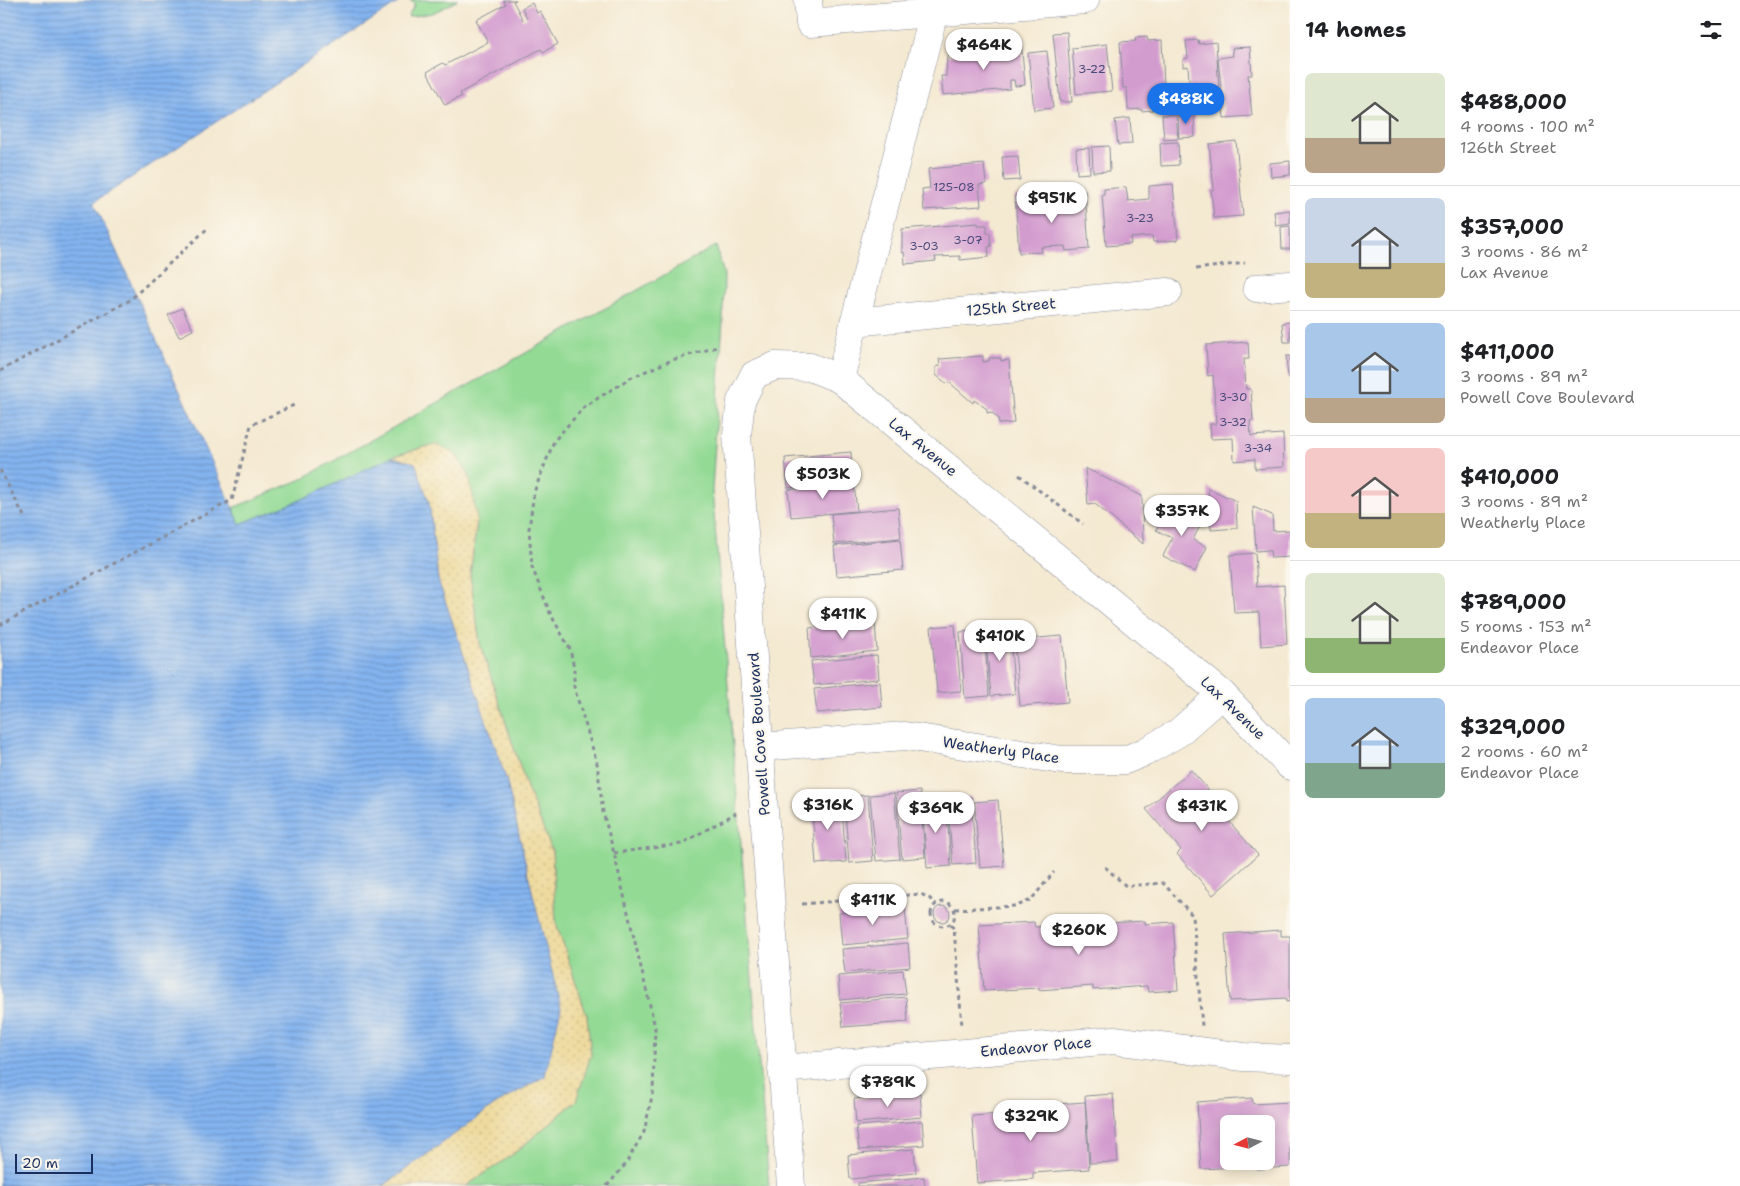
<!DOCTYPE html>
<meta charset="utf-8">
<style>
:root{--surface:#fff;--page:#f6f6f6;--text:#202124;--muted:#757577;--line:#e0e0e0;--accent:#1a73e8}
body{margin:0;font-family:"Shantell Sans",sans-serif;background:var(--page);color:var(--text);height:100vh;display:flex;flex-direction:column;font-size:19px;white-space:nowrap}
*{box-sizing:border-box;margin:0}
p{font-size:16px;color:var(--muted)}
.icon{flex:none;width:28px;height:28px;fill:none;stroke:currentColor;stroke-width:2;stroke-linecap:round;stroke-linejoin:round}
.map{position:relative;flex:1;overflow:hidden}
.details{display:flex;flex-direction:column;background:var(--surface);width:450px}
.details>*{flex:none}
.needle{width:32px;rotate:263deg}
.fabs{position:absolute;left:1220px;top:1115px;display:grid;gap:10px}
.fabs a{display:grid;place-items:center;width:55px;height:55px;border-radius:8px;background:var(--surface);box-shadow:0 2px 12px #0003;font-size:25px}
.scale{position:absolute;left:15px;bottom:12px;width:78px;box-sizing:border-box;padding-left:5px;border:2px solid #1b2f5e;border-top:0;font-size:14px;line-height:18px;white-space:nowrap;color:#1b2f5e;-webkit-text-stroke:4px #fbf7ec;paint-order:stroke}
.price{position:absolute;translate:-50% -42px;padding:0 11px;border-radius:18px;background:#fff;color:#222;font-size:16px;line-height:32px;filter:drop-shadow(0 1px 2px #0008)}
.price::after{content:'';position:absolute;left:50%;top:30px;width:15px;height:11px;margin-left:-8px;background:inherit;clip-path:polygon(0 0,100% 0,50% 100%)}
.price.active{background:var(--accent);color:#fff}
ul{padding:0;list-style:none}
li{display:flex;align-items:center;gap:15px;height:125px;padding:0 15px}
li+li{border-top:1px solid var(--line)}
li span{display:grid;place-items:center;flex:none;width:140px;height:100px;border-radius:8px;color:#555}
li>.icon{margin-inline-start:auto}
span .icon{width:60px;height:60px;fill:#fffc;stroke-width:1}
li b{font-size:21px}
h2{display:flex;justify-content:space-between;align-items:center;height:60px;padding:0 15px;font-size:21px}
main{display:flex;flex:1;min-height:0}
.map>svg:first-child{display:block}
.green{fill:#93da94;stroke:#578479}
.sand{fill:url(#sand-dots);stroke:#84847e}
.water{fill:url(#water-rules);stroke:#5072a6}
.building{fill:#d39ccf;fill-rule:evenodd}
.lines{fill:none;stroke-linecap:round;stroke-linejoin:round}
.minor-casing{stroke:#888c98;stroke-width:29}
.path{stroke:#888c98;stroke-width:3;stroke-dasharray:4 4;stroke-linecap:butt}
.minor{stroke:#fff;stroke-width:28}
.labels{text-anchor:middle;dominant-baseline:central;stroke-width:4;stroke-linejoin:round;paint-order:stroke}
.number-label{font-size:12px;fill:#494a7a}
.street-label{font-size:15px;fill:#1b2f5e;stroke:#fbf7ec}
</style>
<main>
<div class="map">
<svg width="1290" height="1186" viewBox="0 0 1290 1186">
<defs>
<pattern id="sand-dots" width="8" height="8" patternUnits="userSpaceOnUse" patternTransform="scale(1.25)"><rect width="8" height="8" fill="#eeda9e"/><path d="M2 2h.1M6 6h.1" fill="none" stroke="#ccbb8a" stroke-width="1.8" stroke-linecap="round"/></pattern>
<pattern id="water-rules" width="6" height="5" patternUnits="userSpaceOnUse" patternTransform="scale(1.25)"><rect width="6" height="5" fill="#84b4ef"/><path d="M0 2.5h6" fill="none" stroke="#6b93c5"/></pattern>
</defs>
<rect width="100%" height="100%" fill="#fbf7ec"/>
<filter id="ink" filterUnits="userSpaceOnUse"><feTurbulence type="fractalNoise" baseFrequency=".02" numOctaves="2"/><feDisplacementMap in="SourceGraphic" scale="10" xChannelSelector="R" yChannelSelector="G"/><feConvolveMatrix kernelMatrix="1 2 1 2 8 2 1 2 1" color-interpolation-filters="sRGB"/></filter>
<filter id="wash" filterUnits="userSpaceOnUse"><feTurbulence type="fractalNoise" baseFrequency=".0096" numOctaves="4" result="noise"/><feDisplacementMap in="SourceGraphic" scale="20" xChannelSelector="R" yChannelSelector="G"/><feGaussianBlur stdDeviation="1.12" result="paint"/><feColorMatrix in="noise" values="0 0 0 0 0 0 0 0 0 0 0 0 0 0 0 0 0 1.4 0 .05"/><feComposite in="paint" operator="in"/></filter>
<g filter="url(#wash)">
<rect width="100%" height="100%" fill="#f4e9d1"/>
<path class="green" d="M410 0H458L433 13 408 17 415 4Z
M716 246 724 275 723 320 712 490 769 1186H466L512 1155 576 1101 587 1016 556 923 552 851 527 788 480 644 470 575 477 520 435 444 391 457 301 500 240 524 233 508 300 480Z"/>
<path class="sand" d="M435 444 454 453 469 474 477 520 470 575 480 644 527 788 552 851 556 923 587 1016 591 1055 576 1101 512 1155 466 1186H383L496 1104 545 1076 532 891 506 779 438 580 429 502 415 463 391 457Z"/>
<path class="water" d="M0 0H393L399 2 94 202 240 524 301 500 391 457 415 463 429 502 438 580 506 779 532 891 561 1008 545 1076 496 1104 383 1186H0Z"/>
<g id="blocks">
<path class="building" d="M503 0H516L513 1 523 20 527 18 522 8 532 3 537 13 540 11 558 44 543 52 541 49 460 93 462 96 445 105 427 72 443 63 445 65 488 42 476 20 506 4Z
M1067 32 1072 102H1060L1053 33Z
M1147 37 1148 41 1162 40 1165 107H1153V110L1141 111V109L1128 110 1127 88H1123L1120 42 1136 41 1135 38Z
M1021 40 1025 85 1015 86 1014 80H1010V89L943 95 941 76H946L947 56 1012 51 1011 41Z
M1198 40 1199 44 1216 42 1220 108 1191 110 1188 66 1183 67V59L1188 58 1186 41Z
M1107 44 1112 91 1076 94 1072 48Z
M1250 47 1252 75H1248L1252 116 1224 118 1218 58 1233 56 1232 48Z
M1047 51 1053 108 1034 110 1028 53Z
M1194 112 1195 137 1179 138 1178 113Z
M1162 115H1176L1178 139 1164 140Z
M1130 118 1132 144 1118 145 1115 120Z
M1236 141 1243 216 1214 218 1211 190 1214 189 1209 144Z
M1178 142 1179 165 1161 166 1160 143Z
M1109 146 1110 171 1093 172 1092 147Z
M1089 148 1090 173 1077 174 1076 149Z
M1018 156 1020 180 1004 181 1002 157Z
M1290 161V175L1271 177 1270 163Z
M984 164 986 184 979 185 981 206 924 210 922 189 930 188 928 169Z
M1173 184 1178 240 1153 242 1152 236 1130 238 1131 244 1106 246 1102 194H1104V189L1126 187 1128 201 1149 199V186Z
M1085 191 1089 249 1066 251 1065 246 1041 247 1042 252 1019 253 1015 196 1038 194 1039 210 1063 208 1062 193Z
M1290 210V224L1276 226 1274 212Z
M978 223V225H987V233H990L991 246 988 247 989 257 960 260V256L935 257 936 261 905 264 904 252 902 253V229Z
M1290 226V249H1282L1281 227Z
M182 308 193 330 179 337 168 315Z
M1290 322V342H1284L1282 323Z
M1248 342 1249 359H1244L1246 389H1251L1253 421H1250L1251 436 1283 434 1284 467 1255 469V459L1234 461 1233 438 1211 439 1210 424H1216L1213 375 1208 376 1206 345Z
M983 356V362L989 361V358H1001V361L1009 360 1014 423 999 424 998 418 991 412 987 413V409L974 400 973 403 949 382 947 384 936 375V367L940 366 939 359Z
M1286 356H1290V378H1288Z
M851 452 853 482 788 488 785 458Z
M1085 468 1142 496 1143 544 1095 504 1088 505Z
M854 483 857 511 791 517 788 490Z
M1208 488 1236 501 1237 528 1211 530Z
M1169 503 1203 519 1193 540 1207 547 1195 572 1163 556 1172 538 1156 530Z
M1253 507 1272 515 1273 531 1290 530V557L1271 558 1270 550 1256 551Z
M898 508 901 538 834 544 831 514Z
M900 539 903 570 837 576 834 546Z
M1255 553 1257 587 1284 585 1287 644 1261 646 1259 612 1234 613 1230 555Z
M875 621 877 651 811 658 809 628Z
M955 625 961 691 937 693 931 627Z
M1009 628 1015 694 991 696 985 630Z
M984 630 989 696 965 698 960 632Z
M1062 636 1068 702 1020 706 1014 640Z
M877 655 879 679 814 685 811 661Z
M880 682 882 707 817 713 814 689Z
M1191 770 1226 810 1222 813 1258 855 1213 895 1177 854 1181 850 1146 809Z
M920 791 925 857 902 859 896 793Z
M894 793 900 859 876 861 870 795Z
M868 795 873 861 849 863 844 797Z
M841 797 846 862 816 864 811 799Z
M971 797 976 863 953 865 947 799Z
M946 800 951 866 927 868 922 802Z
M998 800 1004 866 980 868 974 802Z
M934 914a8 8 0 1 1 16 0a8 8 0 1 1-16 0Z
M905 908 908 939 842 945 839 913Z
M1145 921V924L1173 922 1178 990 1148 992 1147 986 1093 990V986L1039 990V988L984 991 979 925 1034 922 1035 927Z
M1281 930V936H1290V1001L1286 1002V998L1230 1001 1225 934Z
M908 943 910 967 845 973 842 949Z
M903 970 906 994 840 1000 838 976Z
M906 997 908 1022 843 1027 840 1003Z
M920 1093 922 1117 856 1123 854 1099Z
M1113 1094 1118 1162 1090 1163 1085 1096Z
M1252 1098 1253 1104 1290 1102V1167L1257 1169V1166L1201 1169 1197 1102ZM1229 1124H1266V1161H1229Z
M1085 1102 1089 1169 1033 1173V1179L977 1183 972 1116 1029 1112 1028 1106Z
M922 1121 924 1145 859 1150 856 1126Z
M914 1149 916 1173 850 1179 848 1155Z
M924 1177 925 1186H858V1183Z"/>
</g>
</g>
<g filter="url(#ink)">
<use href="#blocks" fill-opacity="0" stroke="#888c98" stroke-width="1"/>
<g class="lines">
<g class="minor-casing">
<path id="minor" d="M808 0 810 23 1085 0
M1257 288 1290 285
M854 322 1168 292
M840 379 934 12
M760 747 905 736 1062 760H1125L1145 752 1178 733 1222 694
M782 1069 1114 1040 1244 1057 1290 1059
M791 1186 737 435 741 401 754 375 775 366 810 367 840 379 1222 694 1290 766"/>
</g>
<path class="path" d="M1196 269 1245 263
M0 371 130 300 209 227
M0 470 24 516
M1019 475 1083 524
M0 625 232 500 251 425 294 405
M614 853 681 844 736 813
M1105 867 1126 886 1163 883 1193 916 1202 1026
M931 914a12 12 0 1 1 24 0a12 12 0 1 1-24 0Z
M802 904 921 894 929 898 936 904
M955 909 1017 906 1031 900 1054 872
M951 925 954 929 962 1026
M607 1186 625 1165 644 1132 653 1092 655 1027 614 853 603 812 597 763 574 687V668L570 649 550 613 532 567 529 529 534 492 554 441 584 407 630 378 672 360 717 347"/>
<use href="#minor" class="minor"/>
</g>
</g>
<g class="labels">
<g class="number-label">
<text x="1092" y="69">3-22</text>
<text x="954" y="187">125-08</text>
<text x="1140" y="218">3-23</text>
<text x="968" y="240">3-07</text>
<text x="924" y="246">3-03</text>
<text x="1233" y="397">3-30</text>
<text x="1233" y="422">3-32</text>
<text x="1258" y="448">3-34</text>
</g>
<g class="street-label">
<text transform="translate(1011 307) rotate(-5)">125th Street</text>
<text transform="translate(923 447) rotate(39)">Lax Avenue</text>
<text transform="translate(1233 708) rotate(44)">Lax Avenue</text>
<text transform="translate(759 734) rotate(-94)">Powell Cove Boulevard</text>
<text transform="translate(1001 750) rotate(8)">Weatherly Place</text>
<text transform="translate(1036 1047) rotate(-5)">Endeavor Place</text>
</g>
</g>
</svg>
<div class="fabs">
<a><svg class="needle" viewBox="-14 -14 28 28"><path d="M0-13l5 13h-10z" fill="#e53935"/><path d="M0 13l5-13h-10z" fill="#757577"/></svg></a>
</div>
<div class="scale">20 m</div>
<b class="price" style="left:984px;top:71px">$464K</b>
<b class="price active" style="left:1186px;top:125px">$488K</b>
<b class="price" style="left:1052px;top:224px">$951K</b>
<b class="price" style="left:823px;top:500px">$503K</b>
<b class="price" style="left:1182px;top:537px">$357K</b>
<b class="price" style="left:843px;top:640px">$411K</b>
<b class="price" style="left:1000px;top:662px">$410K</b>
<b class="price" style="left:828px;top:831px">$316K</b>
<b class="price" style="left:1202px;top:832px">$431K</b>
<b class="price" style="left:936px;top:834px">$369K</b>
<b class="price" style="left:873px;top:926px">$411K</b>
<b class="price" style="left:1079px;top:956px">$260K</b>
<b class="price" style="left:888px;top:1108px">$789K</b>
<b class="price" style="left:1031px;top:1142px">$329K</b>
</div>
<section class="details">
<h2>14 homes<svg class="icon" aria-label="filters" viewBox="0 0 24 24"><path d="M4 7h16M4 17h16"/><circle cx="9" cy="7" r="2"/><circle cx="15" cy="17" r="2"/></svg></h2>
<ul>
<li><span style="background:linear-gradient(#dfe7d0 65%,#b9a48a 0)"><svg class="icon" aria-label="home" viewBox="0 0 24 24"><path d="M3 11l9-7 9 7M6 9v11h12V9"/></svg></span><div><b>$488,000</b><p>4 rooms · 100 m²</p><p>126th Street</p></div></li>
<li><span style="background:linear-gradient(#c9d6e8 65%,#c2b280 0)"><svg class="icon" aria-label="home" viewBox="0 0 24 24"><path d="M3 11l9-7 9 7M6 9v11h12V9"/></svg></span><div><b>$357,000</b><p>3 rooms · 86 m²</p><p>Lax Avenue</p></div></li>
<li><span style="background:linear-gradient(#a9c7e8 75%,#b9a48a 0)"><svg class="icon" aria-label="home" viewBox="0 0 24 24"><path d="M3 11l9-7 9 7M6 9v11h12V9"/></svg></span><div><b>$411,000</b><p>3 rooms · 89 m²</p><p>Powell Cove Boulevard</p></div></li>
<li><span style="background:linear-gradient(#f6c9c9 65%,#c2b280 0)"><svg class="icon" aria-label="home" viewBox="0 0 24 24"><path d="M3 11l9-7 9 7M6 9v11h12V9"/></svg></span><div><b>$410,000</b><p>3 rooms · 89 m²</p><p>Weatherly Place</p></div></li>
<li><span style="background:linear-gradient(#dfe7d0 65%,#8fb573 0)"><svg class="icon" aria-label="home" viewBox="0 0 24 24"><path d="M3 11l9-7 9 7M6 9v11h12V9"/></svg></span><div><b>$789,000</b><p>5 rooms · 153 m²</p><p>Endeavor Place</p></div></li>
<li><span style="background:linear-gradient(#a9c7e8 65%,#7fa58c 0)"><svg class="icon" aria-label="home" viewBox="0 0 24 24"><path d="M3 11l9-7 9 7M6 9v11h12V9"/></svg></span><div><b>$329,000</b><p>2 rooms · 60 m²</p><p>Endeavor Place</p></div></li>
</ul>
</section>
</main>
